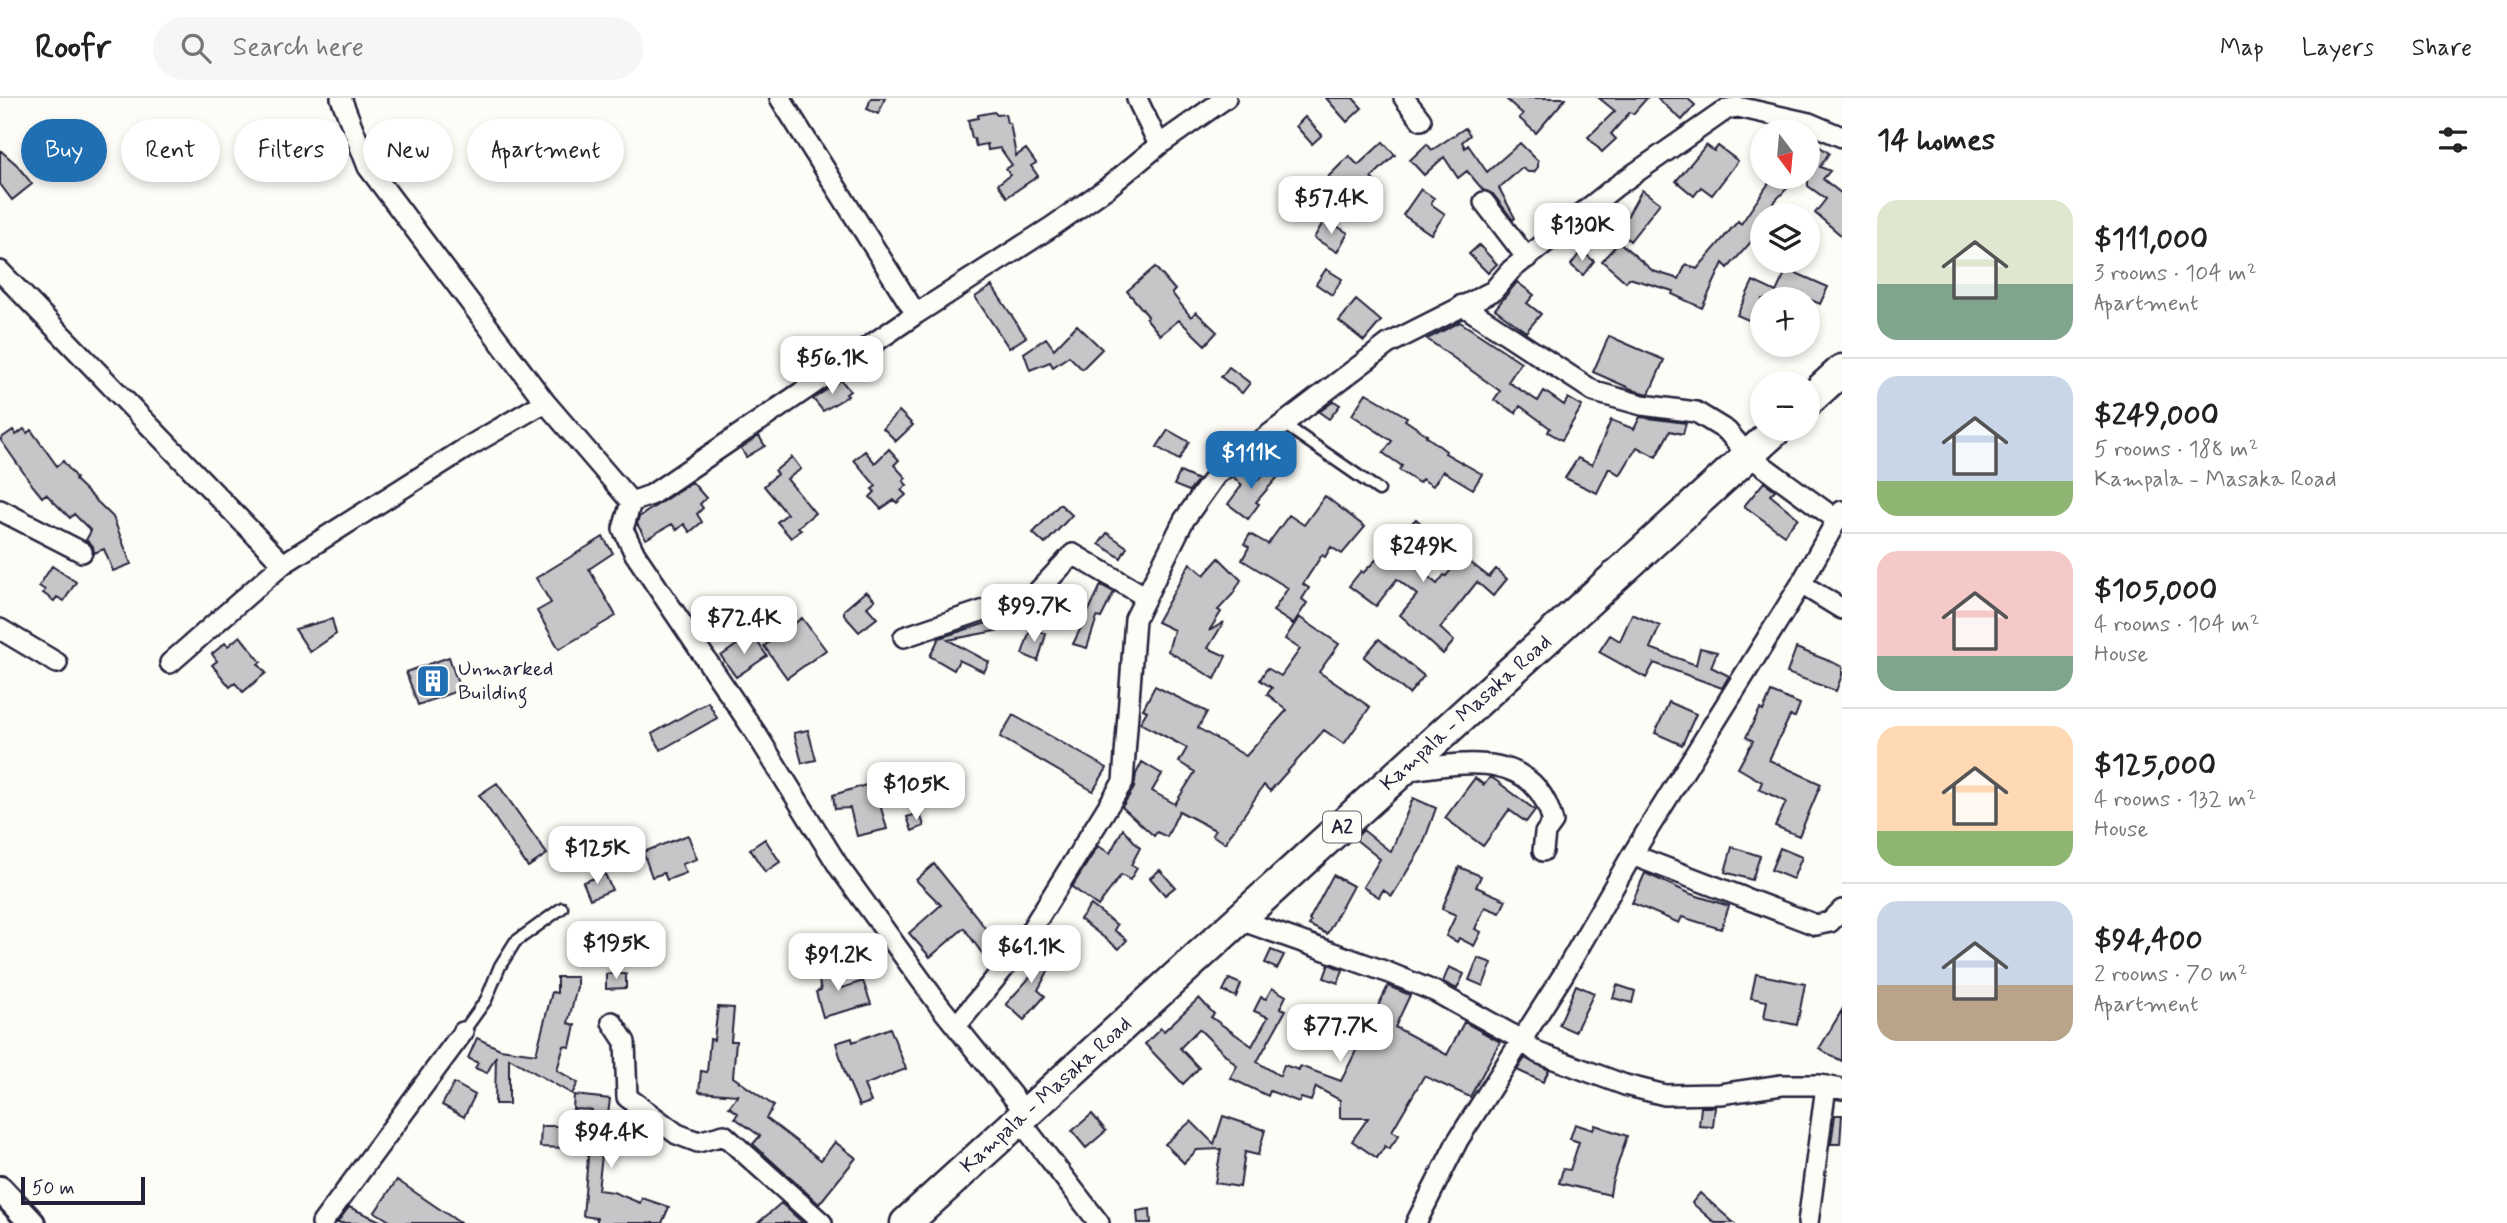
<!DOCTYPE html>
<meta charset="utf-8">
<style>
:root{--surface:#fff;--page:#f6f6f6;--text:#222;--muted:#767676;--line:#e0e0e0;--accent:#1f6fb2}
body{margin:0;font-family:Mynerve,sans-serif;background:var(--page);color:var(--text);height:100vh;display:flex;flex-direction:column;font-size:26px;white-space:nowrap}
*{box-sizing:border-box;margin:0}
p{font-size:23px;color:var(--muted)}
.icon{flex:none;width:38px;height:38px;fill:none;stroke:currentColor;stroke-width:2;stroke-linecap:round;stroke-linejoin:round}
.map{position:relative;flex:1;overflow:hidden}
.side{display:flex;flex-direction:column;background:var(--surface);width:665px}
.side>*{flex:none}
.top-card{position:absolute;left:21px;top:21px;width:665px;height:63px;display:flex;gap:14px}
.needle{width:46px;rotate:164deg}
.controls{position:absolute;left:1750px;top:21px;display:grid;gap:14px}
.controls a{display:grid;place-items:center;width:70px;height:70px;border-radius:50%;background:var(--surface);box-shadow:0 4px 10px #0003;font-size:35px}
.scale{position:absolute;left:21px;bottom:18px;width:124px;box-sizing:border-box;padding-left:7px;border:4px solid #22223b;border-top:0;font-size:19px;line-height:24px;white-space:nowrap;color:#22223b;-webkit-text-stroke:5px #fdfcf7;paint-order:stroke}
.price{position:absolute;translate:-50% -60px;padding:0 16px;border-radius:14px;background:#fff;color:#222;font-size:23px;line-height:46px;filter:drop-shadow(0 2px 4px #0008)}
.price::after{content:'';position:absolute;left:50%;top:42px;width:21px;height:16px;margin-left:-10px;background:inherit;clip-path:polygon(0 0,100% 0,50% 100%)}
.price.on{background:var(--accent);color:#fff}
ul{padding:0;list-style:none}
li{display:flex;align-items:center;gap:21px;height:175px;padding:0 35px}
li+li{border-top:2px solid var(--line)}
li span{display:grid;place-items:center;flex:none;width:196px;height:140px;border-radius:21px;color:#555}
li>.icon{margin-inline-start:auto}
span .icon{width:84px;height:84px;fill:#fffc;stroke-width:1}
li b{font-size:30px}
h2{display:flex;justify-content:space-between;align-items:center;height:84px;padding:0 35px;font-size:30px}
.chip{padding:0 24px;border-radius:32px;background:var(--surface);box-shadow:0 4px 10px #0003;font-size:24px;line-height:63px}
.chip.on{background:var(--accent);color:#fff}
header{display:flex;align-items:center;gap:42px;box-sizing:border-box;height:98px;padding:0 35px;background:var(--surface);border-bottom:2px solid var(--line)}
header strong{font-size:33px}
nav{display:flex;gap:38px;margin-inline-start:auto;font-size:24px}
.search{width:490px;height:63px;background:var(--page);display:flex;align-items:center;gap:18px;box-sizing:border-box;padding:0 24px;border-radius:38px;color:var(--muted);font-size:26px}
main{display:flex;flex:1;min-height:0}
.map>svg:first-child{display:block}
.building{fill:#c6c6c8;stroke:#22223b;stroke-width:2}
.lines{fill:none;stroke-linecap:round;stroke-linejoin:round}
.service-casing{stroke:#22223b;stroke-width:15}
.minor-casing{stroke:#22223b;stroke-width:24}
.tertiary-casing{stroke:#22223b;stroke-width:30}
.primary-casing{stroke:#22223b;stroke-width:35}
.service{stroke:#fdfcf7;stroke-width:10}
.minor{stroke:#fdfcf7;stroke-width:19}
.tertiary{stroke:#fdfcf7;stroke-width:24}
.primary{stroke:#fdfcf7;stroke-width:30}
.labels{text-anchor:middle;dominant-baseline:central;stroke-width:7;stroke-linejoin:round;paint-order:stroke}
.shield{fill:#fdfcf7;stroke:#646373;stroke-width:2}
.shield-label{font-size:19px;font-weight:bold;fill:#22223b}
.poi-label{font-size:21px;fill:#22223b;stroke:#fdfcf7;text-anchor:start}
.street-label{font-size:21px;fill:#22223b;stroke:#fdfcf7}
</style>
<header>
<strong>Roofr</strong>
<div class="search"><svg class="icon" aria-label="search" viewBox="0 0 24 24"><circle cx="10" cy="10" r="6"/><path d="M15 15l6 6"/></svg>Search here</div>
<nav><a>Map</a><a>Layers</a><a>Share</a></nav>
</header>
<main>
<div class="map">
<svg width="1842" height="1125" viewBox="0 0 1842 1125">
<rect width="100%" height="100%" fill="#fdfcf7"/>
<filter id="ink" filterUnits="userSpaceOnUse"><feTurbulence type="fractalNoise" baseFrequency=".0143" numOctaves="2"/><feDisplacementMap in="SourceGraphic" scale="14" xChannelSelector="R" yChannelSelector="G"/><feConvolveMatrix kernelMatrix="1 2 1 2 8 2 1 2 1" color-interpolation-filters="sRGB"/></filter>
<g filter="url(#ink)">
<path class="building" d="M871 0H885L878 16 867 11Z
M1326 0H1353L1362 10 1347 24Z
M1505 0H1566L1536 35 1519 20 1523 16Z
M1599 0H1647L1633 16 1630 14 1611 36 1616 41 1602 54 1588 39 1615 13Z
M1657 0H1687L1695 7 1682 22Z
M994 14 997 17 1005 16 1007 25H1010L1016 58 1026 51 1036 65 1031 68 1038 78 1007 99 998 86 1010 77 1006 71 1012 67 1000 50 988 52 987 46 976 48 974 40H972L968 22 978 20V17Z
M1305 19 1322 37 1312 46 1296 28Z
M1465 30 1470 37 1462 44 1465 50 1468 47 1487 74 1520 45 1538 63V69L1534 74H1528L1522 70 1499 90 1515 120 1513 122 1493 96 1483 92 1467 73 1458 80 1444 59 1424 77 1410 62 1427 46 1432 52Z
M1808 41 1829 55 1820 69 1830 73 1823 81 1842 96V138L1815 115 1826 101 1808 88Z
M1383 44 1395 57 1371 80 1382 90 1360 112 1327 80 1349 58 1358 67Z
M1706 47 1714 53 1718 48 1738 63 1712 97 1701 89 1694 98 1676 83Z
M0 52 16 66 32 86 12 102 0 86Z
M1773 79H1798L1773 105 1776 107 1769 117H1762V129L1758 136 1728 170 1723 165 1702 210 1672 196 1673 193 1629 180 1626 184 1602 163 1619 144 1653 173 1679 181 1686 166 1697 171 1738 123 1741 126Z
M1421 91 1434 100 1431 106 1445 116 1431 136 1403 117Z
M1642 92 1660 105 1630 143 1619 133Z
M1325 121 1348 135 1337 154 1314 140Z
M1479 147 1497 166 1488 175 1469 156Z
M1581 153 1594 163 1583 177 1571 167Z
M1155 169 1175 192 1172 195 1191 219 1196 214 1217 234 1205 247 1179 222 1160 237 1146 220 1148 218 1127 193Z
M1326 171 1342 181 1332 197 1316 186Z
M1787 171 1828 189 1820 206 1809 201H1762V228L1737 217 1753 183 1776 194Z
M1517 184 1534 197 1527 205 1541 216 1526 234 1495 211Z
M992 188 1026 239 1009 250 975 199Z
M1356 202 1381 223 1364 243 1339 223Z
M1460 224 1521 264 1508 284 1538 303 1544 293 1564 307 1568 300 1582 308 1562 342 1548 334 1550 330 1520 308 1516 315 1494 302 1500 293 1427 241Z
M1077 227 1102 251 1082 271 1069 258 1053 269 1050 264 1030 272 1024 255 1046 240 1054 251Z
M1609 238 1664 262 1649 296 1636 293 1593 274Z
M1229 269 1250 285 1242 295 1221 279Z
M841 282 850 293 846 296 848 298 823 313 813 301Z
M1366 295 1407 319 1405 322 1427 337 1426 338 1446 353 1445 355 1482 376 1473 391 1443 373 1433 388 1422 381 1419 385 1399 372 1402 368 1383 355 1392 343 1352 317Z
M1334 303 1340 307 1329 321 1319 314Z
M899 313 913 327 896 343 883 330Z
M1640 319 1686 325 1683 336 1670 333 1656 359 1637 349 1620 377 1609 370 1597 395 1565 380 1578 360 1592 367 1611 322 1634 331Z
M24 331 27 335 31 332 57 368 63 363 76 380 75 382 113 419 131 466 113 473 104 451 94 455 93 448 86 442 91 433 74 416 70 420 46 396 42 399 33 388 0 341 13 332 16 337Z
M1168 332 1189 344 1179 362 1157 349Z
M759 338 765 348 746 359 741 350Z
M889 351 899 362 894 367 906 380 903 383 907 387 901 392 906 397 897 405 894 402 881 411 870 399 875 394 872 391 876 388 854 362 865 353 875 365Z
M792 359 801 371 787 381 815 415 798 429 801 432 791 440 777 424 787 416 764 388 777 376 775 373Z
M1245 371 1258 382 1268 371 1278 379 1256 404 1259 406 1248 421 1228 406 1242 387 1233 379Z
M1180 374 1198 382 1189 393 1174 387Z
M692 384 706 400 700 406 703 410 697 416 702 424 690 434 684 426 677 432 672 426 646 441 637 426 639 419Z
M1764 384 1775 392 1770 397 1798 420 1784 437 1744 408Z
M1325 398 1365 429 1342 456 1331 449 1325 459 1322 457 1303 486 1309 490 1302 501 1307 505 1293 526 1273 513 1288 490 1242 462 1249 449 1244 446 1250 436 1268 446 1289 417 1304 427Z
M1060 406 1072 417 1045 446 1033 435Z
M1416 421 1433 436 1427 443 1431 446 1414 467 1437 486 1444 477 1446 478 1462 458 1489 479 1496 471 1507 481 1493 498 1477 484 1440 530 1454 543 1443 556 1400 517 1417 497 1397 481 1376 508 1349 488 1361 473 1363 475Z
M1107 435 1127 449 1121 460 1099 446Z
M603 439 613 455 589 471 616 518 559 551 537 513 551 505 536 480Z
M1219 460 1241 482 1233 496 1218 512 1221 514 1209 533 1224 524 1208 550 1226 558 1215 581 1168 553 1174 532 1157 524 1190 465 1204 477Z
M52 468 76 484 64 503 57 499 54 503 43 495 45 492 39 488Z
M1101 487 1114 494 1101 520 1097 519 1087 550 1073 546Z
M866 493 875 502 867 509 877 520 859 534 844 517V512Z
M1632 516 1660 528 1650 550 1696 567 1700 550 1717 554 1711 569 1729 578 1722 590 1654 565 1646 580 1599 554 1610 537 1620 543Z
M1009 518 1011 530 948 542 989 564 984 574 959 562 954 572 930 558 939 540Z
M1299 519 1339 546 1319 574 1370 609 1344 646 1324 632 1270 693 1264 687 1225 745 1212 737 1215 732 1179 713 1167 739 1157 734 1154 738 1122 709 1134 690 1136 676 1142 664 1162 676 1152 693 1175 706 1195 674 1179 664 1187 650 1140 625 1147 613 1143 611 1155 588 1207 614 1198 630 1246 658 1287 612 1267 596 1272 590 1260 582 1267 570 1281 578 1300 551 1285 541Z
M802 520 826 552 787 580 764 548Z
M332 521 336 536 310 554 295 531Z
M1031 530 1046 536 1038 563 1022 556Z
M752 536 767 558 736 579 721 558Z
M240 538 261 564 258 566 266 575 243 594 235 585 230 589 212 567 217 563 212 556 225 545 228 548Z
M1379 541 1424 578 1409 596 1364 559Z
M1796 550 1842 568V577L1836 593 1787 575Z
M449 559 460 592 418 607 406 574Z
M1771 594 1800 606 1795 619 1790 618 1769 662 1821 686 1799 738 1775 728 1786 704 1759 691 1762 684 1738 670 1753 643 1746 639 1760 611 1763 613Z
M708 604 717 620 661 652 652 636Z
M1669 604 1696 616 1682 647 1655 635Z
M1013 617 1107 670 1093 693 1000 639Z
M808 632 816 662 802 665 794 635Z
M1490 679 1494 681 1535 712 1526 724 1509 712 1483 748 1445 720 1475 680 1484 687Z
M497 685 547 756 528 769 479 697Z
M866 687 871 705 879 703 887 731 857 738 850 710 835 711 833 697Z
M1413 700 1436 710 1422 749 1392 798 1383 792 1379 799 1363 789 1380 761 1355 741 1363 732 1391 754Z
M920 715 924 728 912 733 907 719Z
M1123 731 1140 750 1131 767 1137 770 1130 782 1121 777 1098 808 1072 789 1098 748 1110 755Z
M688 737 697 761 682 766 686 775 667 782 664 775 652 779 643 754Z
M765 741 780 764 765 774 750 751Z
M1732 749 1760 758 1752 782 1725 774Z
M1780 750 1802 759 1793 781 1771 772Z
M934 766 977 819 998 848 984 858 964 830 930 859 909 835 941 807 916 782Z
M1459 769 1481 778 1476 789 1506 802 1500 815 1485 809 1475 831 1481 834 1474 848 1459 840 1457 844 1446 838 1456 817 1442 811Z
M1160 772 1175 789 1165 797 1150 780Z
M1645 775 1691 796 1729 808 1721 831 1682 819 1679 825 1632 805Z
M605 776 612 792 590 801 583 784Z
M1333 777 1353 788 1327 836 1309 827 1311 824 1309 822Z
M1091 807 1117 827 1114 832 1127 842 1119 851 1080 821Z
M1033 852 1048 860 1052 855 1056 858 1038 892 1045 898 1024 922 1006 906 1033 876 1020 869Z
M1271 852 1284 857 1277 871 1265 865Z
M1478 860 1492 865 1483 888 1469 882Z
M830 863 836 887 841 886 842 890 863 883 871 906 823 919 816 894 821 892 815 866Z
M1329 866 1343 872 1338 885 1324 880Z
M1449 869 1464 876 1457 891 1443 884Z
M606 876H626V890L606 891Z
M1756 876 1805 886 1797 927 1764 920 1767 903 1751 900Z
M557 879H577V889L568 925 575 927 570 949 564 948 557 972 578 985 572 996 509 960V1006H495L496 958 487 975 475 970 478 965 468 960 477 940 500 951 536 956 552 894 557 895Z
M1229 881 1241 886 1236 899 1223 893Z
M1576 887 1594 895 1575 934 1559 927Z
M1617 887 1635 893 1632 905 1613 900Z
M1388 888 1410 897 1395 929 1447 957 1464 924 1500 944 1470 999 1424 978 1392 1033 1399 1037 1389 1051 1385 1048 1377 1060 1352 1043 1368 1020H1340V1002L1316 989 1311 1003 1301 1000 1299 1004 1270 993 1268 998 1230 980 1237 968 1199 931 1180 950 1199 970 1183 986 1145 946 1161 930 1164 933 1199 900 1214 916 1211 919 1252 948 1268 919 1254 913 1261 899 1266 901 1272 890 1286 898 1280 910 1286 912 1257 964 1280 978 1284 967 1299 972 1300 968 1341 983Z
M718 909 734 910 731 943H736L733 979 774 1008 766 1020 821 1062 835 1044 856 1060 819 1106 753 1046 760 1038 735 1020 738 1015 729 1009 738 997 699 994 701 973 707 974 710 941 714 942Z
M1842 912V963L1819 951Z
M890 930 906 971 864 987 871 1004 859 1008 845 975 836 945 852 940 853 944Z
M1525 960 1549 972 1543 984 1517 972Z
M454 985 475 997 464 1019 442 1007Z
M574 997 610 1001 608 1017 634 1019 633 1042 606 1040V1049H603L598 1092 613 1094 640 1105 642 1100 669 1109 662 1125H597V1120L583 1118 592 1012 573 1011Z
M1701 1009H1715L1713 1029 1699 1028Z
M1092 1016 1106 1033 1086 1050 1072 1033Z
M1835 1017H1842L1840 1046H1831Z
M1223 1018 1265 1032 1258 1057 1245 1054 1240 1089 1215 1085 1221 1051 1197 1052 1184 1065 1165 1046 1191 1023 1214 1046Z
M1575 1026 1593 1032 1595 1027 1627 1038 1612 1084 1610 1097 1559 1085 1563 1071 1570 1072 1579 1044 1570 1041Z
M541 1028H566L565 1050 540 1049Z
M397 1082 460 1125H393L375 1114Z
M1700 1095 1734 1125H1715L1692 1105Z
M781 1105 803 1125H758Z
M349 1109 385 1125H337Z
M1150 1111 1151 1125H1138L1137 1113Z"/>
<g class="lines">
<g class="service-casing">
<path id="service" d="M1285 327 1379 392
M463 934 486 902 500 868 515 844 562 810"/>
</g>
<g class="minor-casing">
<path id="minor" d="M341 0 368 69 545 304 631 404
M780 0 916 216
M1404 0 1421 22
M1137 1 1159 47
M1484 104 1527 160
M0 173 283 466
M1462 207 1595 294 1642 307 1696 314 1727 333 1748 357 1837 422
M0 412 82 454
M1801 486 1842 511
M0 531 57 565
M904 539 996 508 1029 503 1073 456 1146 499
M170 565 283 466 466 350 545 304
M1404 673C1461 665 1534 649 1553 724L1545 735 1543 753
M1632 757 1816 827 1830 824 1842 812
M1240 822 1387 874 1436 894 1520 941 1538 955 1625 987 1665 997 1720 996 1782 987H1820L1842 991
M612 924 625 944 627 999 677 1036 698 1044 724 1037 822 1125
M957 927 1018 853 1123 684 1135 521 1184 422 1216 377 1388 246 1493 193 1511 172 1615 89 1727 11 1738 9 1809 25 1842 39
M1026 1015 939 907 839 769 757 637 635 456 623 431 631 404 651 397 916 216 1053 128 1107 90 1159 47 1226 0
M1018 1020 1099 1125
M322 1125 463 934
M1416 1125 1458 1042 1563 877 1632 757 1801 486 1842 413
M1808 1125 1826 988"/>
</g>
<g class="tertiary-casing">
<path id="tertiary" d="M0 1091 32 1125"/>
</g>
<g class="primary-casing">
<path id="primary" d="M1808 303 1842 272
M906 1125 1777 331"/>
</g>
<use href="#service" class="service"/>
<use href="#minor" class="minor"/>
<use href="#tertiary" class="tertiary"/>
<use href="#primary" class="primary"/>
</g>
</g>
<defs>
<g id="building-square" transform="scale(1.75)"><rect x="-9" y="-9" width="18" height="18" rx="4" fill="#1f6fb2" stroke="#fdfcf7"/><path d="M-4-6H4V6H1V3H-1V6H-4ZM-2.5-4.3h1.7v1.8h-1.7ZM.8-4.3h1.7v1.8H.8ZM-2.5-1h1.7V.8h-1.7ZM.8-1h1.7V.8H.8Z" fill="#fff"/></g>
</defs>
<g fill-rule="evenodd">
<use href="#building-square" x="433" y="583"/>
</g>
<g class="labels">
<rect class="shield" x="1323" y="713.5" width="38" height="31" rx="5"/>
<g class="shield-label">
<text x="1342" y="729">A2</text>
</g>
<g class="poi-label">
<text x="458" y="571">Unmarked<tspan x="458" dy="24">Building</tspan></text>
</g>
<g class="street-label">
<text transform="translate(1466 615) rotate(-42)">Kampala - Masaka Road</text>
<text transform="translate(1046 997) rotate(-42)">Kampala - Masaka Road</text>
</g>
</g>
</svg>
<div class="controls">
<a><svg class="needle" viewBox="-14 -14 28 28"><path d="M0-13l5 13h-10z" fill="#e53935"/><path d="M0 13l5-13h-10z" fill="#767676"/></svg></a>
<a><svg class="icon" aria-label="layers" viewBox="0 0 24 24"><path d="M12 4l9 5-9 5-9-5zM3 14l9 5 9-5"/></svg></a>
<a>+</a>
<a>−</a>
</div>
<div class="scale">50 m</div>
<b class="price" style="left:1331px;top:138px">$57.4K</b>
<b class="price" style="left:1582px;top:165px">$130K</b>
<b class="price" style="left:832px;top:298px">$56.1K</b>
<b class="price on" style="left:1251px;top:393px">$111K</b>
<b class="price" style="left:1423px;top:486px">$249K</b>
<b class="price" style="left:1034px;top:546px">$99.7K</b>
<b class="price" style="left:744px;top:558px">$72.4K</b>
<b class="price" style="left:916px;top:724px">$105K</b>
<b class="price" style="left:597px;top:788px">$125K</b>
<b class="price" style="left:616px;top:883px">$195K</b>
<b class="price" style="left:1031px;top:887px">$61.1K</b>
<b class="price" style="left:838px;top:895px">$91.2K</b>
<b class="price" style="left:1340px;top:966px">$77.7K</b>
<b class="price" style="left:611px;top:1072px">$94.4K</b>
<div class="top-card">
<a class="chip on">Buy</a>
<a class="chip">Rent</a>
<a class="chip">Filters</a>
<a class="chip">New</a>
<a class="chip">Apartment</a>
</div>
</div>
<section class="side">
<h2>14 homes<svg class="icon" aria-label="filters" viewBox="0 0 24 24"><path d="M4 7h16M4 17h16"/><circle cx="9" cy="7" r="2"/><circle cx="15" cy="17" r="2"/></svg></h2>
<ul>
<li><span style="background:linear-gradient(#dfe7d0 60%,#7fa58c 0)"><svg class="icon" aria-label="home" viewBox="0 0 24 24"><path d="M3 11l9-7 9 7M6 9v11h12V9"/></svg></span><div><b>$111,000</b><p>3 rooms · 104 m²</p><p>Apartment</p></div></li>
<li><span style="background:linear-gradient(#c9d6e8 75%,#8fb573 0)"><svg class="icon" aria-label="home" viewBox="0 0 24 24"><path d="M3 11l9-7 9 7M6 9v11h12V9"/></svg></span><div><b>$249,000</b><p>5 rooms · 188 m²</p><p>Kampala - Masaka Road</p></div></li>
<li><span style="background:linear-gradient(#f6c9c9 75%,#7fa58c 0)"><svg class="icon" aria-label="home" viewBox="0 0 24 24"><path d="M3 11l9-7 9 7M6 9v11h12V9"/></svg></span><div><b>$105,000</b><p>4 rooms · 104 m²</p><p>House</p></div></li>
<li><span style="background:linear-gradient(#ffd9b3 75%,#8fb573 0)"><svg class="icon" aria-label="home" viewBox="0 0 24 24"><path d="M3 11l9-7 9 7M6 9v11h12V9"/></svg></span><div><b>$125,000</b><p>4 rooms · 132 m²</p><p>House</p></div></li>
<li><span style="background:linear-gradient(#c9d6e8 60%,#b9a48a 0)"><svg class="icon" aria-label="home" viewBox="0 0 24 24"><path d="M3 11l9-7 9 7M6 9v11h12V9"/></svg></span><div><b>$94,400</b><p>2 rooms · 70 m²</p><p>Apartment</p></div></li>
</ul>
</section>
</main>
